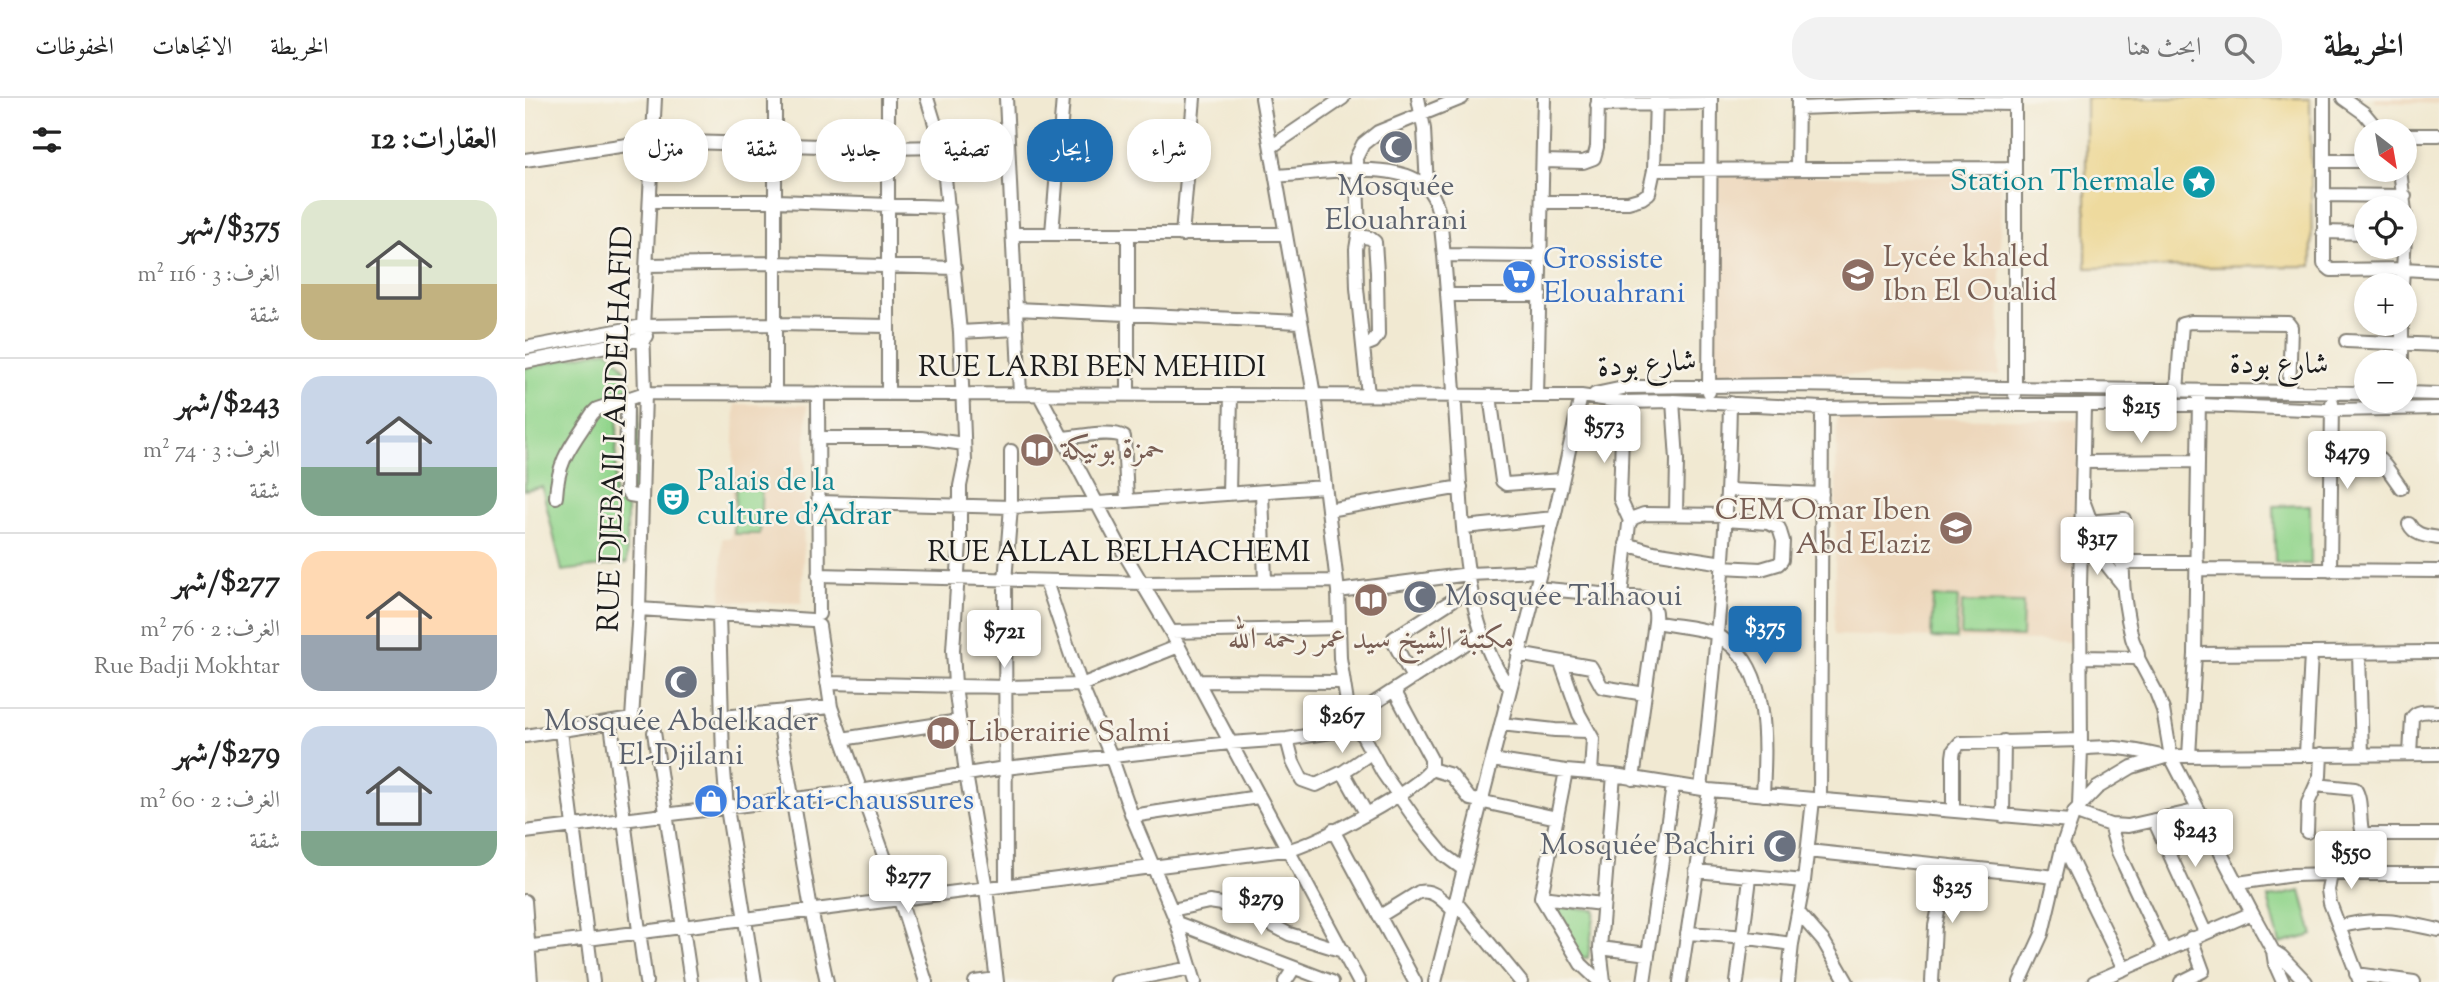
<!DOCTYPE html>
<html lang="ar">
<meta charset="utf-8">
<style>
:root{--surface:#fff;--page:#f2f2f2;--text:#222;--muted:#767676;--line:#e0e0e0;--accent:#1f6fb2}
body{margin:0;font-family:"Sorts Mill Goudy",Amiri,serif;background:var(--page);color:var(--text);direction:rtl;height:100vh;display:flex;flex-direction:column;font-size:26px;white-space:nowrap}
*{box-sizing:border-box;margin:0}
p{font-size:23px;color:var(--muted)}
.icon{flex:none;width:38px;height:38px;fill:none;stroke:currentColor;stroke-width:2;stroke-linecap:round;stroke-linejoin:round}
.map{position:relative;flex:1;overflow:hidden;direction:ltr}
.drawer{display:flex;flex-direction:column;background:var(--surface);width:525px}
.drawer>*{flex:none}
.top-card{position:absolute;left:21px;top:21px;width:665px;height:63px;direction:rtl;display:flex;gap:14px}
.needle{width:46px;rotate:149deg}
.fabs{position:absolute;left:1829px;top:21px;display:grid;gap:14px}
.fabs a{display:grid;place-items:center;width:63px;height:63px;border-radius:50%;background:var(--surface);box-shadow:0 4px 10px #0003;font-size:35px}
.price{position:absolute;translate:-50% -60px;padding:0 16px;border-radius:7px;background:#fff;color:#222;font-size:23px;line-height:46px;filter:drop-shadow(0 2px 4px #0008)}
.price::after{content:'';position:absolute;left:50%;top:42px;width:21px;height:16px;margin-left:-10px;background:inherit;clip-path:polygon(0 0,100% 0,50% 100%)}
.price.on{background:var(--accent);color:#fff}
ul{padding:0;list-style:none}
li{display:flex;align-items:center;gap:21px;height:175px;padding:0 28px}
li+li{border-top:2px solid var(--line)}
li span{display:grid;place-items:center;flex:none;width:196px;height:140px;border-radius:21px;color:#555}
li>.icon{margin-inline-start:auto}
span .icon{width:84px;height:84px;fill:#fffc;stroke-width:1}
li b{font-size:30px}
h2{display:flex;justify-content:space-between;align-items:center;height:84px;padding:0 28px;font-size:30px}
.chip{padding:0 24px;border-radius:28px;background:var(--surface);box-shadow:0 4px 10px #0003;font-size:24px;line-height:63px}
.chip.on{background:var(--accent);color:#fff}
header{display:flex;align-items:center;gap:42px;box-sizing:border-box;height:98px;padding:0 35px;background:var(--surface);border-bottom:2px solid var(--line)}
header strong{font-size:33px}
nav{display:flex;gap:38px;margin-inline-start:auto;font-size:24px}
.search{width:490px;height:63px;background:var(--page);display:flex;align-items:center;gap:18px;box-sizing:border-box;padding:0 24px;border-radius:28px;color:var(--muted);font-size:26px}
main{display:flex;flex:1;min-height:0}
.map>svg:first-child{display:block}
.built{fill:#edd7bb}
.green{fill:#92d58c;stroke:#577854;stroke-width:2}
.sand{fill:#eeda9e;stroke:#857b5d;stroke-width:2}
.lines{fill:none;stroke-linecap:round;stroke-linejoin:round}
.minor-casing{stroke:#868277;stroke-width:16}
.minor{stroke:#fff;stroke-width:12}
.labels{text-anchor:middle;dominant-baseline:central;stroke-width:5;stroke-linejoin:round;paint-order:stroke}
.culture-label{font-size:30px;fill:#0d838f;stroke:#f7f3e8;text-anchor:end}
.worship-label{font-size:30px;fill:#5b616d;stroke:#f7f3e8}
.education-label{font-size:30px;fill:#785e54;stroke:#f7f3e8;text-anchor:start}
.shop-label{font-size:30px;fill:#366cbe;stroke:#f7f3e8;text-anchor:start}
.street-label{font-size:30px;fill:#1c1c1c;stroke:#f7f3e8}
</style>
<header>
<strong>الخريطة</strong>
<div class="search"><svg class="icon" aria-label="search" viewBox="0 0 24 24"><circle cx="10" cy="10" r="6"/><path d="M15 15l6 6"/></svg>ابحث هنا</div>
<nav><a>الخريطة</a><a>الاتجاهات</a><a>المحفوظات</a></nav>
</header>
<main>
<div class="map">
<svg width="1914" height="884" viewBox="0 0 1914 884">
<rect width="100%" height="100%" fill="#f7f3e8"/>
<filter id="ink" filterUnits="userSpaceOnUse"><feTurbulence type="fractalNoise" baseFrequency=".0143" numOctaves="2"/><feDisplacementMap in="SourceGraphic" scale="14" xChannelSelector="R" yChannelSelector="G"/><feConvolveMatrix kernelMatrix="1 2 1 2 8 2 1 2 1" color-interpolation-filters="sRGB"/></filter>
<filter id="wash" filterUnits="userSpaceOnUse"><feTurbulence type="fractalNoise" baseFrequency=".00686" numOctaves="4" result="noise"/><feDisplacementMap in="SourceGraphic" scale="28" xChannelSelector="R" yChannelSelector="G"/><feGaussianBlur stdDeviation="1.57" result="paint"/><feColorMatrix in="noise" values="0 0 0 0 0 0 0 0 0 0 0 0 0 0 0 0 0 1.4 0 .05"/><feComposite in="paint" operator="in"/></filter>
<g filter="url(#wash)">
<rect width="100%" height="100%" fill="#f1e9d2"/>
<path class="built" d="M1849 0H1914V6L1849 4Z
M1191 78H1476L1474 278 1190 276Z
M210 306 282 307 277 505 196 503 197 440H206Z
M1312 319 1553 322 1548 544 1309 537Z"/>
<path class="green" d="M81 252C96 261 102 273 106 289L94 295 89 403H102V465L37 473 17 389 0 392V270Z
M106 307H114L111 393H103Z
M211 381 237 382 235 436H209Z
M1785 407 1786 466H1755L1750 464 1749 408Z
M1408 499 1433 500 1431 541 1406 540Z
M1437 504 1498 505 1497 539 1436 537Z
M1776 793 1788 837 1755 846 1743 800Z
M1027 807 1070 812 1063 860 1054 859Z"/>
<path class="sand" d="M1561 0H1785L1787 168 1561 170Z"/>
</g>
<g filter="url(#ink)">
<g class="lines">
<g class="minor-casing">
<path id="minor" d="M250 0V295
M363 0V296
M402 0 417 49 435 234 440 364 435 388V443L428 552 430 587 441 676 461 790 472 884
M481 0 495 296
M737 0 789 297 813 493 815 560 823 611 858 675 895 728 919 757 938 771
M893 0 899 31 902 89
M1490 0V297
M1799 0V166L1806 172 1878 171 1877 187
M1818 0 1839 15 1854 33
M1072 7 1186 5
M1273 10 1421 5 1490 6
M1880 37H1914
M746 49 818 0
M0 62 129 43 362 50 417 49 483 44
M1018 63 1058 64 1069 60 1072 49 1073 0
M1799 63H1841
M1272 71 1273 0
M1129 72 1490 70
M1875 72 1881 122 1878 171 1914 173
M751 78C790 76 871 60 901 89 917 103 916 137 919 157 924 217 928 278 932 338 938 415 936 528 985 590
M1798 97 1880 98
M125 103H251L424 109
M1017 104H1103L1117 100 1124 95 1129 72 1131 0
M1798 134 1841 135
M527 135 538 0
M488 136H759
M657 137 669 0
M834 138 845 140 850 144 852 174 853 237 848 244 838 248
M919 157 1016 158
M122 167 251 165 430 170
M922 197H1015
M491 211 775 224
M435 234 492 231
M1821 243 1914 247
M0 250 118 228 251 226 363 228
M0 264 117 241 122 238
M1877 264V226
M1652 293 1657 226 1666 224 1763 225 1766 229 1764 294
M1184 294 1186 0
M293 295 294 516
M1880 295 1914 296
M514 296 593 445 646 534 834 884
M603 296V136
M1070 296 1103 289 1265 287 1841 295
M843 297 832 190 831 151 834 133 831 60 838 46 853 34 937 0
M965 298 977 383 981 386 1037 382
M1012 298 1019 0
M102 303 101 392 105 397 117 399
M1148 303 1152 362 1151 416
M1098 304 1095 401 1105 423
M295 340H396L439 346
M537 340C553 339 586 331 599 339L602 402
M1806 353C1854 353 1849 352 1876 390
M1559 364 1673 363
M1204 392 1297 396
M737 394 740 483
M704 396 706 297
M31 399C33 360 47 347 67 316L72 311 120 295 1012 298H1056L1098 304 1148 303 1297 310 1490 307H1675L1807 312 1914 310
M293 404 486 409 574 405 799 389
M1559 405 1582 467 1597 486
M803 412 936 389
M1573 423 1599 421
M1578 423 1589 454 1598 467
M1884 426C1890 438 1902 438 1914 440
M939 429 1029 420
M1101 446 1128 454 1198 465
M1197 469 1236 471 1253 466 1257 462 1258 443 1254 430 1243 425 1201 422
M1672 471 1914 473
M1805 473 1807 305
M293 477 618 485 811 483
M521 484 556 587 586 658 607 718 652 825 670 884
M1011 490 1120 500C1130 507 1131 513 1130 524L1108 681
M813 493 944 476 1015 473
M1096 497 1104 426 1108 420 1119 416 1202 417
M114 511 287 522
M194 516 198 660 202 710 230 884
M1130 524C1148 528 1172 529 1189 535 1194 537 1198 541 1202 544 1246 575 1240 651 1238 697
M294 528 306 609 378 811 401 884
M646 534 814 530
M1834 555 1837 657
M993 556 1066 569 1077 589 1120 596
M1670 556 1914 554
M1556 559 1613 560C1614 552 1609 548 1607 540 1602 519 1597 489 1598 467L1605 464H1672
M1036 565 1054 616 1068 641 1066 675
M888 580 869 545V540L945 491
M672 583 817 584
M302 585 481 589 556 587 654 548
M253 615 286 812 302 884
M197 619 306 609
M826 620 957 535
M86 626 121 884
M976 626 1030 632 1063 633
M36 633 68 884
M129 634 166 884
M0 638 107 621 114 511 120 295 118 228 130 0
M317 641 434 623
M762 641 768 664 777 682 791 687 818 674 841 715
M1556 651 1555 490 1559 307
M1781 656 1786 556
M1885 656 1887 620C1893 611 1904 614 1914 614
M1664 658 1670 556 1674 300
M967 662 1041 673 1089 677 1184 692 1545 723
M906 671 926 677 945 701 1032 720
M1041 673 1016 799 1056 866 1075 884
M818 674 846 655
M1791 687 1830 691C1838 703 1833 722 1838 736H1914
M1176 690C1191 563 1203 434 1205 305
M1295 702 1297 310
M1554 708 1556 651C1582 646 1610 652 1636 658
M1428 713V659L1429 652 1435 645 1555 642
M1549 714 1585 727 1603 728 1674 712
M607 718 733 699
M1478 718 1479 643
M1629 722 1680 834
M1585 727 1593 754 1639 852
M808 732 890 884
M0 734 335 693 480 670 705 645 762 641 832 630
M1782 734 1783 705 1795 678 1796 656
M1538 746 1599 871
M1283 753 1531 779
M1171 773 1279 783
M1713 785 1768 777 1806 776
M481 787 480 483 486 409V353
M1016 799 1077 806
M0 803 6 884
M930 803 996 884
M647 812 684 804 711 808 764 836 818 853
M1273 814 1299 844 1322 884
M1727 815 1748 853 1750 866 1758 884
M855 818 894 794C909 791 918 803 928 812
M652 825 807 884
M1814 829C1851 818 1877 824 1914 832
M1162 835 1209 838 1267 846
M0 849 768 751C798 741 889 694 906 671V661L869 592
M1075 850 1123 856
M1748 853 1756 858 1781 884
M1831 876 1889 884
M450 884 471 881
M592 884 666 870
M760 884 769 870
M910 884 1029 420 1056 298
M1079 884 1075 850 1089 677
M1119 884 1148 688
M1155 884 1184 692
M1212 884 1225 780
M1263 884 1267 846 1279 783 1288 702
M1407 884 1410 828 1423 768
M1495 884 1517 836 1538 746 1549 714 1572 690 1607 669 1640 659 1657 658 1914 656
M1569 884 1727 815 1646 659 1638 612 1631 594 1613 560
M1656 884 1678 873 1666 840
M1835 884 1805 805 1803 792 1806 776H1914"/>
</g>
<use href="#minor" class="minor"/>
</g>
</g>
<defs>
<g id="mosque-disc" transform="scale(1.75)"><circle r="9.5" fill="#6b7280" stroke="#f7f3e8"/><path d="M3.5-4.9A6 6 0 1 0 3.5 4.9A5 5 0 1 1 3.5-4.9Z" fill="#fff"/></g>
<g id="sight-disc" transform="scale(1.75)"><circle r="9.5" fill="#0f9aa8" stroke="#f7f3e8"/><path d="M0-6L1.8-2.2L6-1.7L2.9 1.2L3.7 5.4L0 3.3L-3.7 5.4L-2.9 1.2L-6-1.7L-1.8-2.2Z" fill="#fff"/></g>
<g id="school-disc" transform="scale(1.75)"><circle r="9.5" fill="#8d6e63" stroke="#f7f3e8"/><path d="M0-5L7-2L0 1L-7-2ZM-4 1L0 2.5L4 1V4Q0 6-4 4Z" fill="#fff"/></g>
<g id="supermarket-disc" transform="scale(1.75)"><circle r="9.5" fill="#3f7fe0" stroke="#f7f3e8"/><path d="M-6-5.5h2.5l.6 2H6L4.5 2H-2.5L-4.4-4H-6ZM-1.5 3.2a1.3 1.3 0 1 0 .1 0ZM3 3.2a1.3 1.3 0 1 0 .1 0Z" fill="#fff"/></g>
<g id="library-disc" transform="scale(1.75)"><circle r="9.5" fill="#8d6e63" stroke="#f7f3e8"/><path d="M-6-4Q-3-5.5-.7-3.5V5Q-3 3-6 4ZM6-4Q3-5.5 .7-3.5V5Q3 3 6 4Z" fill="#fff"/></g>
<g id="theatre-disc" transform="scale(1.75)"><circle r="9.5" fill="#0f9aa8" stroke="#f7f3e8"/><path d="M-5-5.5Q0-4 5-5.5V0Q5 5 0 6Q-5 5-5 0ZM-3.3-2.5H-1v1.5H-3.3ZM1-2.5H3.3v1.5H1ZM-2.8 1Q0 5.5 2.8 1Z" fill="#fff"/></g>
<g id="shop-disc" transform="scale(1.75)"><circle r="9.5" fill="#3f7fe0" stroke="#f7f3e8"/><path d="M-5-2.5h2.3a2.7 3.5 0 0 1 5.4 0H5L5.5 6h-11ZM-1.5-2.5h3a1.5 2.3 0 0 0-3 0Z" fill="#fff"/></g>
</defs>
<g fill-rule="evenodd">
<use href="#mosque-disc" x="871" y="49"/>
<use href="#sight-disc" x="1674" y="84"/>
<use href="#school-disc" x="1333" y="177"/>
<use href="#supermarket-disc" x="994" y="179"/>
<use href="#library-disc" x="512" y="352"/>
<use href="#theatre-disc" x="148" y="401"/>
<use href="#school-disc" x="1431" y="430"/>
<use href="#mosque-disc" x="895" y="499"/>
<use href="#library-disc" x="846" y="502"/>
<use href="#mosque-disc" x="156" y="584"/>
<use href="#library-disc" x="418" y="635"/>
<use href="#shop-disc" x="186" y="703"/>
<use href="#mosque-disc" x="1255" y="748"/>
</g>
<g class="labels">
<g class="culture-label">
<text x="1650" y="84">Station Thermale</text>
<text x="172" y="384" text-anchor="start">Palais de la<tspan x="172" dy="34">culture d'Adrar</tspan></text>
</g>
<g class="worship-label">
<text x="871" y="89">Mosquée<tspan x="871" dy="34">Elouahrani</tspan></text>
<text x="920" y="499" text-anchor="start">Mosquée Talhaoui</text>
<text x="156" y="624">Mosquée Abdelkader<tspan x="156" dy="34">El-Djilani</tspan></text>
<text x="1230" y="748" text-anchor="end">Mosquée Bachiri</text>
</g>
<g class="education-label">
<text x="1358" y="160">Lycée khaled<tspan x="1358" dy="34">Ibn El Oualid</tspan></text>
<text x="536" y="352">حمزة بوتيكة</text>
<text x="1406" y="413" text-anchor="end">CEM Omar Iben<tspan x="1406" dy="34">Abd Elaziz</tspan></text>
<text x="846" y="542" text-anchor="middle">مكتبة الشيخ سيد عمر رحمه الله</text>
<text x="442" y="635">Liberairie Salmi</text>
</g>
<g class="shop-label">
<text x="1018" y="162">Grossiste<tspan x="1018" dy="34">Elouahrani</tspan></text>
<text x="210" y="703">barkati-chaussures</text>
</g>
<g class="street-label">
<text transform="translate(1122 267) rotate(-4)">شارع بودة</text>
<text x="1754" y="267">شارع بودة</text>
<text x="567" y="270">RUE LARBI BEN MEHIDI</text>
<text transform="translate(92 331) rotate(-88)">RUE DJEBAILI ABDELHAFID</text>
<text x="594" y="455">RUE ALLAL BELHACHEMI</text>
</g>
</g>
</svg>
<div class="fabs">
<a><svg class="needle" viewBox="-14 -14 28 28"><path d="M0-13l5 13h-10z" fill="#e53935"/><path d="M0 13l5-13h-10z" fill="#767676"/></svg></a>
<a><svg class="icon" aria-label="locate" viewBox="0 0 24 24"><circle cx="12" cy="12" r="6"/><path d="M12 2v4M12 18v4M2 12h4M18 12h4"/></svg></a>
<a>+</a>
<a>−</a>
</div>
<b class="price" style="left:1616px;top:347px">$215</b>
<b class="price" style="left:1079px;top:367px">$573</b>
<b class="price" style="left:1822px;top:393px">$479</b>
<b class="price" style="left:1572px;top:479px">$317</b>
<b class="price on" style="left:1240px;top:568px">$375</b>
<b class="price" style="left:479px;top:572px">$721</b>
<b class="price" style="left:817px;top:657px">$267</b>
<b class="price" style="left:1670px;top:771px">$243</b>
<b class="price" style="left:1826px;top:793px">$550</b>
<b class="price" style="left:383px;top:817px">$277</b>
<b class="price" style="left:1427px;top:827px">$325</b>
<b class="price" style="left:736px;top:839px">$279</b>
<div class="top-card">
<a class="chip">شراء</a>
<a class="chip on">إيجار</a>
<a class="chip">تصفية</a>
<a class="chip">جديد</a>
<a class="chip">شقة</a>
<a class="chip">منزل</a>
</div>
</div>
<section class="drawer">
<h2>العقارات: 12<svg class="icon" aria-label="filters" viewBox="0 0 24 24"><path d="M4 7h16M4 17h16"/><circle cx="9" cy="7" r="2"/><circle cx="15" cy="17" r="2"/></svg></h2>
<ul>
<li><span style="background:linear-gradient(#dfe7d0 60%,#c2b280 0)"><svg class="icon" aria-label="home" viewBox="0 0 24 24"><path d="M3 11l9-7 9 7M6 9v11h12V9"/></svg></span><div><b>$375/شهر</b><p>الغرف: 3 · 116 m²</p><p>شقة</p></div></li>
<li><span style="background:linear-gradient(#c9d6e8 65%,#7fa58c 0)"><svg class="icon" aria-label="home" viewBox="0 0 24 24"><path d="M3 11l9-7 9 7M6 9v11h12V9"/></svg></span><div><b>$243/شهر</b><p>الغرف: 3 · 74 m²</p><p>شقة</p></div></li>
<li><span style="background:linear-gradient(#ffd9b3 60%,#9aa5b1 0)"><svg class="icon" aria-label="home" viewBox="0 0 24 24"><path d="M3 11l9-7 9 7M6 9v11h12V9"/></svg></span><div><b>$277/شهر</b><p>الغرف: 2 · 76 m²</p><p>Rue Badji Mokhtar</p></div></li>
<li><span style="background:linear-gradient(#c9d6e8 75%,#7fa58c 0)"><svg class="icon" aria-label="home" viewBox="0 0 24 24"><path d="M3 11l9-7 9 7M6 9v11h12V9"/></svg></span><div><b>$279/شهر</b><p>الغرف: 2 · 60 m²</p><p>شقة</p></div></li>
</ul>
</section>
</main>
